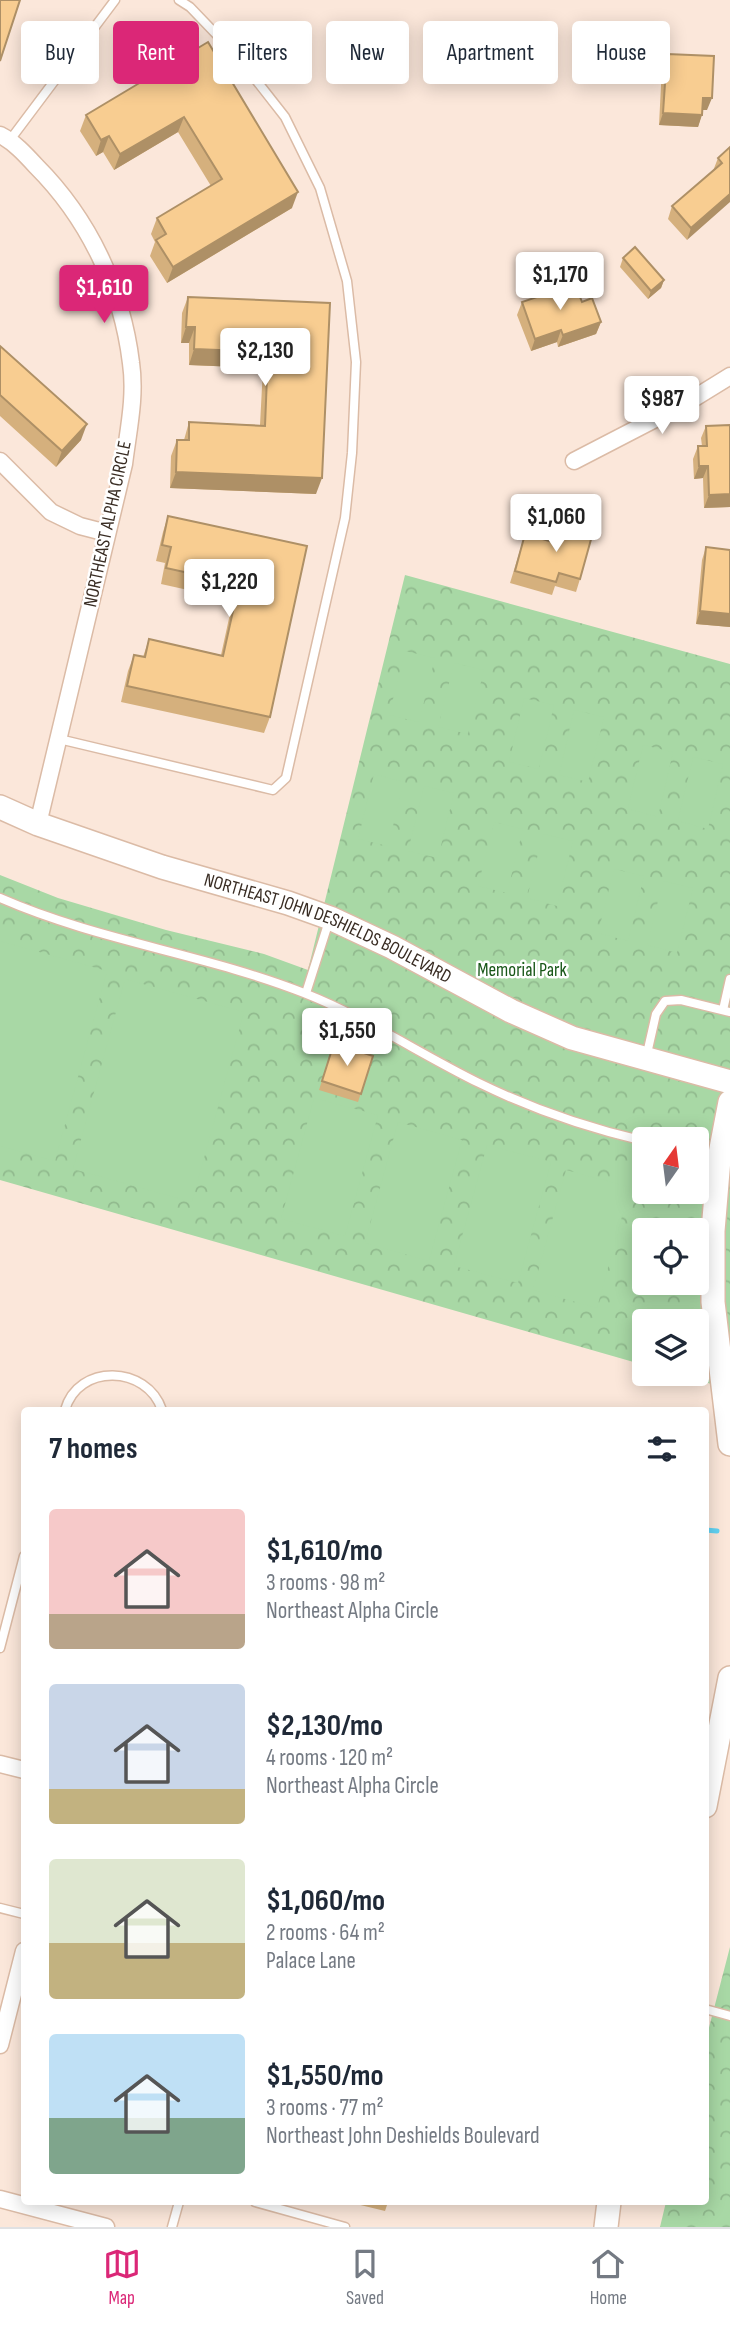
<!DOCTYPE html>
<meta charset="utf-8">
<style>
:root{--surface:#fff;--page:#f2f2f3;--text:#1f2937;--muted:#747a83;--line:#e0e1e3;--accent:#db2777}
body{margin:0;font-family:"Sofia Sans Condensed",sans-serif;background:var(--page);color:var(--text);height:100vh;display:flex;flex-direction:column;font-size:26px;white-space:nowrap}
*{box-sizing:border-box;margin:0}
p{font-size:23px;color:var(--muted)}
.icon{flex:none;width:38px;height:38px;fill:none;stroke:currentColor;stroke-width:2;stroke-linecap:round;stroke-linejoin:round}
.map{position:relative;flex:1;overflow:hidden}
.side{position:absolute;left:21px;top:1407px;width:688px;height:798px;display:flex;flex-direction:column;background:var(--surface);border-radius:7px;box-shadow:0 4px 18px #0003}
.side>*{flex:none}
.guide{position:absolute;left:21px;top:21px;width:690px;height:63px;display:flex;gap:14px}
.needle{width:46px;rotate:14deg}
.buttons{position:absolute;left:632px;top:1127px;display:grid;gap:14px}
.buttons a{display:grid;place-items:center;width:77px;height:77px;border-radius:7px;background:var(--surface);box-shadow:0 4px 18px #0003;font-size:35px}
.price{position:absolute;translate:-50% -60px;padding:0 16px;border-radius:7px;background:#fff;color:#222;font-size:23px;line-height:46px;filter:drop-shadow(0 2px 4px #0008)}
.price::after{content:'';position:absolute;left:50%;top:42px;width:21px;height:16px;margin-left:-10px;background:inherit;clip-path:polygon(0 0,100% 0,50% 100%)}
.price.on{background:var(--accent);color:#fff}
ul{padding:0;list-style:none}
li{display:flex;align-items:center;gap:21px;height:175px;padding:0 28px}
li span{display:grid;place-items:center;flex:none;width:196px;height:140px;border-radius:7px;color:#555}
li>.icon{margin-inline-start:auto}
span .icon{width:84px;height:84px;fill:#fffc;stroke-width:1}
li b{font-size:30px}
h2{display:flex;justify-content:space-between;align-items:center;height:84px;padding:0 28px;font-size:30px}
.tag{padding:0 24px;border-radius:7px;background:var(--surface);box-shadow:0 4px 18px #0003;font-size:24px;line-height:63px}
.tag.on{background:var(--accent);color:#fff}
.tabs{display:flex;justify-content:space-around;align-items:center;height:98px;border-top:2px solid var(--line);background:var(--surface);font-size:19px;color:var(--muted)}
.tabs a{display:grid;justify-items:center;gap:4px}
.tabs .on{color:var(--accent)}
.map>svg:first-child{display:block}
.park{fill:url(#park-crowns);fill-rule:evenodd}
.pitch{fill:#a8d8a5}
.lines{fill:none;stroke-linecap:round;stroke-linejoin:round}
.stream{stroke:#61d3f4;stroke-width:5}
.lane-casing{stroke:#dbbba6;stroke-width:11}
.street-casing{stroke:#dbbba6;stroke-width:19}
.secondary-casing{stroke:#dbbba6;stroke-width:26}
.lane{stroke:#fff;stroke-width:8}
.street{stroke:#fff;stroke-width:16}
.secondary{stroke:#fff;stroke-width:23}
.wall{fill:#d5b07d}
.shaded-wall{fill:#ae9066}
.building{fill:#f8cd91;stroke:#ae9066;stroke-width:2}
.labels{text-anchor:middle;dominant-baseline:central;stroke-width:5;stroke-linejoin:round;paint-order:stroke}
.street-label{font-size:19px;fill:#382c23;stroke:#fff}
.park-label{font-size:19px;fill:#185718;stroke:#fff}
</style>
<div class="map">
<svg width="730" height="2227" viewBox="0 0 730 2227">
<defs>
<pattern id="park-crowns" width="20" height="18" patternUnits="userSpaceOnUse" patternTransform="scale(1.75)"><rect width="20" height="18" fill="#a8d8a5"/><path d="M2 6a3 3 0 1 1 6 0M12 15a3 3 0 1 1 6 0" fill="none" stroke="#91ba8e"/></pattern>
</defs>
<rect width="100%" height="100%" fill="#fbe7da"/>
<path class="park" d="M405 575 730 664V1389L675 1374H696V1321H644V1365L0 1180V875L58 898 166 930 264 954 308 970ZM644 1139H696V1192H644ZM644 1230H696V1283H644Z
M730 1947V2227H660L666 2202H705V2043Z"/>
<path class="pitch" d="M405 651 435 658 419 722 389 715Z
M454 663 484 670 468 734 438 727Z
M524 698 554 705 539 769 509 762Z
M574 710 604 717 588 782 559 775Z
M643 745 673 752 658 817 628 809Z
M693 757 723 764 708 829 678 821Z
M374 774 404 782 388 846 358 839Z
M424 786 454 793 438 858 408 851Z
M494 822 523 829 507 893 478 886Z
M543 834 573 841 557 906 527 898Z
M614 869 644 876 628 941 598 933Z
M663 881 693 888 677 953 647 945Z
M0 941 107 971 55 1161 0 1146Z
M125 979 244 1012 192 1202 73 1169Z
M314 1098 378 1115 345 1236 281 1219Z
M398 1122 462 1140 429 1261 365 1243Z
M487 1145 551 1162 518 1283 454 1266Z
M566 1170 630 1187 597 1308 533 1290Z"/>
<g class="lines">
<path class="stream" d="M705 1530 717 1531"/>
<g class="lane-casing">
<path id="lane" d="M10 140 115 0
M59 739 273 790 286 778 345 518 352 453 356 362 347 281 320 188 285 117 238 57 190 7 179 0
M0 898C98 941 205 954 304 993 365 1017 420 1054 479 1083 530 1108 588 1128 644 1141
M306 993 329 921
M723 1010 730 979
M646 1058 656 1014 665 1001 681 1000 730 1012
M696 1154 717 1159
M65 1410C78 1363 147 1365 162 1410
M0 1648 24 1556
M0 1908 24 1914
M705 2009 730 2016
M255 2202 345 2227
M172 2227 179 2202"/>
</g>
<g class="street-casing">
<path id="street" d="M0 135C14 142 25 154 36 166 89 219 122 289 131 363 136 397 128 431 124 464L38 824
M0 461 51 512 80 526 107 533
M574 461 688 402 730 376
M0 1764 24 1770
M0 2045 24 1951
M0 2199 106 2227"/>
</g>
<g class="secondary-casing">
<g id="secondary">
<path id="s1" d="M0 807 38 824 162 867 288 903 330 918 392 947 511 1011 572 1038 730 1082"/>
<path d="M730 1102 719 1159 713 1231V1302L730 1444"/>
<path d="M705 1806 730 1678"/>
<path d="M606 2227 609 2202"/>
</g>
</g>
<use href="#lane" class="lane"/>
<use href="#street" class="street"/>
<use href="#secondary" class="secondary"/>
</g>
<path class="wall" d="M208 42 292 208 167 283 150 256 155 242 151 234 157 218 211 186 178 132 114 170 103 152 96 156 80 131 86 115Z
M667 54 707 110H703L698 127 659 125 662 66Z
M730 147 687 240 668 219 672 206 713 171 718 158Z
M623 258 664 280 661 288 648 299 620 267Z
M188 297 330 303 316 494 170 488 171 456 177 440H184L189 422 260 425 263 368 189 365V343H181L182 313Z
M522 302H582L601 322 596 334 558 347 557 342 531 351 517 315Z
M0 346 81 440 56 467 0 416Z
M706 426 730 507 704 508 703 478 694 479 693 459 698 446H702L701 438Z
M168 516 307 546 270 717 264 733 121 702 128 671 134 655 143 657 149 639 221 655 233 600 161 584 165 563 156 561 163 532Z
M579 521 580 579 576 592 555 586 552 595 510 583 525 534 552 542 557 528 574 533Z
M706 547 730 550V627L696 624 702 560Z
M334 1043 373 1056 358 1102 319 1090Z
M348 2202H388L385 2211Z"/>
<path class="shaded-wall" d="M703 98H712L707 110H699Z
M663 113 702 115 698 127 659 125Z
M184 117 178 132 114 170 120 154Z
M109 136 103 152 96 156 101 140Z
M298 192 292 208 167 283 173 267Z
M730 194V202L687 240 691 228Z
M664 280 661 288 648 299 651 291Z
M601 322 596 334 558 347 563 335Z
M186 327H195L189 343H181Z
M561 330 557 342 531 351 535 339Z
M194 349 268 352 263 368 189 365Z
M87 424 81 440 56 467 62 451Z
M699 466H708L703 478 694 479Z
M176 472 322 478 316 494 170 488Z
M730 494V507L704 508 709 495Z
M700 611 730 614V627L696 624Z"/>
<path class="building" d="M0 0H20L0 61Z
M208 42 298 192 173 267 156 240 166 234 157 218 222 179 184 117 120 154 109 136 101 140 86 115Z
M667 54 714 56 712 98H703L702 115 663 113Z
M730 147V194L691 228 672 206 722 163 718 158Z
M635 247 664 280 651 291 623 258Z
M575 284 582 302 592 298 601 322 563 335 561 330 535 339 522 302Z
M188 297 330 303 322 478 176 472 177 440H189V422L265 426 268 352 194 349 195 327H186Z
M0 346 87 424 62 451 0 395Z
M730 425V494L709 495 708 466H699L698 446H707L706 426Z
M168 516 307 546 270 717 127 686 134 655 145 657 149 639 223 656 239 584 166 568 171 547 162 545Z
M579 521 595 525 580 579 559 573 556 582 515 571 525 534 553 542 557 528 575 533Z
M706 547 730 550V614L700 611Z
M334 1043 373 1056 361 1094 322 1081Z"/>
<g class="labels">
<g class="street-label">
<text transform="translate(108 524) rotate(-78)">NORTHEAST ALPHA CIRCLE</text>
<text stroke="none"><textPath href="#s1" startOffset="350">NORTHEAST JOHN DESHIELDS BOULEVARD</textPath></text>
</g>
<g class="park-label">
<text x="522" y="970">Memorial Park</text>
</g>
</g>
</svg>
<div class="buttons">
<a><svg class="needle" viewBox="-14 -14 28 28"><path d="M0-13l5 13h-10z" fill="#e53935"/><path d="M0 13l5-13h-10z" fill="#747a83"/></svg></a>
<a><svg class="icon" aria-label="locate" viewBox="0 0 24 24"><circle cx="12" cy="12" r="6"/><path d="M12 2v4M12 18v4M2 12h4M18 12h4"/></svg></a>
<a><svg class="icon" aria-label="layers" viewBox="0 0 24 24"><path d="M12 4l9 5-9 5-9-5zM3 14l9 5 9-5"/></svg></a>
</div>
<b class="price" style="left:560px;top:312px">$1,170</b>
<b class="price on" style="left:104px;top:325px">$1,610</b>
<b class="price" style="left:265px;top:388px">$2,130</b>
<b class="price" style="left:662px;top:436px">$987</b>
<b class="price" style="left:556px;top:554px">$1,060</b>
<b class="price" style="left:229px;top:619px">$1,220</b>
<b class="price" style="left:347px;top:1068px">$1,550</b>
<div class="guide">
<a class="tag">Buy</a>
<a class="tag on">Rent</a>
<a class="tag">Filters</a>
<a class="tag">New</a>
<a class="tag">Apartment</a>
<a class="tag">House</a>
</div>
<section class="side">
<h2>7 homes<svg class="icon" aria-label="filters" viewBox="0 0 24 24"><path d="M4 7h16M4 17h16"/><circle cx="9" cy="7" r="2"/><circle cx="15" cy="17" r="2"/></svg></h2>
<ul>
<li><span style="background:linear-gradient(#f6c9c9 75%,#b9a48a 0)"><svg class="icon" aria-label="home" viewBox="0 0 24 24"><path d="M3 11l9-7 9 7M6 9v11h12V9"/></svg></span><div><b>$1,610/mo</b><p>3 rooms · 98 m²</p><p>Northeast Alpha Circle</p></div></li>
<li><span style="background:linear-gradient(#c9d6e8 75%,#c2b280 0)"><svg class="icon" aria-label="home" viewBox="0 0 24 24"><path d="M3 11l9-7 9 7M6 9v11h12V9"/></svg></span><div><b>$2,130/mo</b><p>4 rooms · 120 m²</p><p>Northeast Alpha Circle</p></div></li>
<li><span style="background:linear-gradient(#dfe7d0 60%,#c2b280 0)"><svg class="icon" aria-label="home" viewBox="0 0 24 24"><path d="M3 11l9-7 9 7M6 9v11h12V9"/></svg></span><div><b>$1,060/mo</b><p>2 rooms · 64 m²</p><p>Palace Lane</p></div></li>
<li><span style="background:linear-gradient(#bfe0f5 60%,#7fa58c 0)"><svg class="icon" aria-label="home" viewBox="0 0 24 24"><path d="M3 11l9-7 9 7M6 9v11h12V9"/></svg></span><div><b>$1,550/mo</b><p>3 rooms · 77 m²</p><p>Northeast John Deshields Boulevard</p></div></li>
</ul>
</section>
</div>
<nav class="tabs">
<a class="on"><svg class="icon" aria-label="map" viewBox="0 0 24 24"><path d="M3 6l6-2 6 2 6-2v14l-6 2-6-2-6 2zM9 4v14M15 6v14"/></svg>Map</a>
<a><svg class="icon" aria-label="saved" viewBox="0 0 24 24"><path d="M7 4h10v16l-5-4-5 4z"/></svg>Saved</a>
<a><svg class="icon" aria-label="home" viewBox="0 0 24 24"><path d="M3 11l9-7 9 7M6 9v11h12V9"/></svg>Home</a>
</nav>
